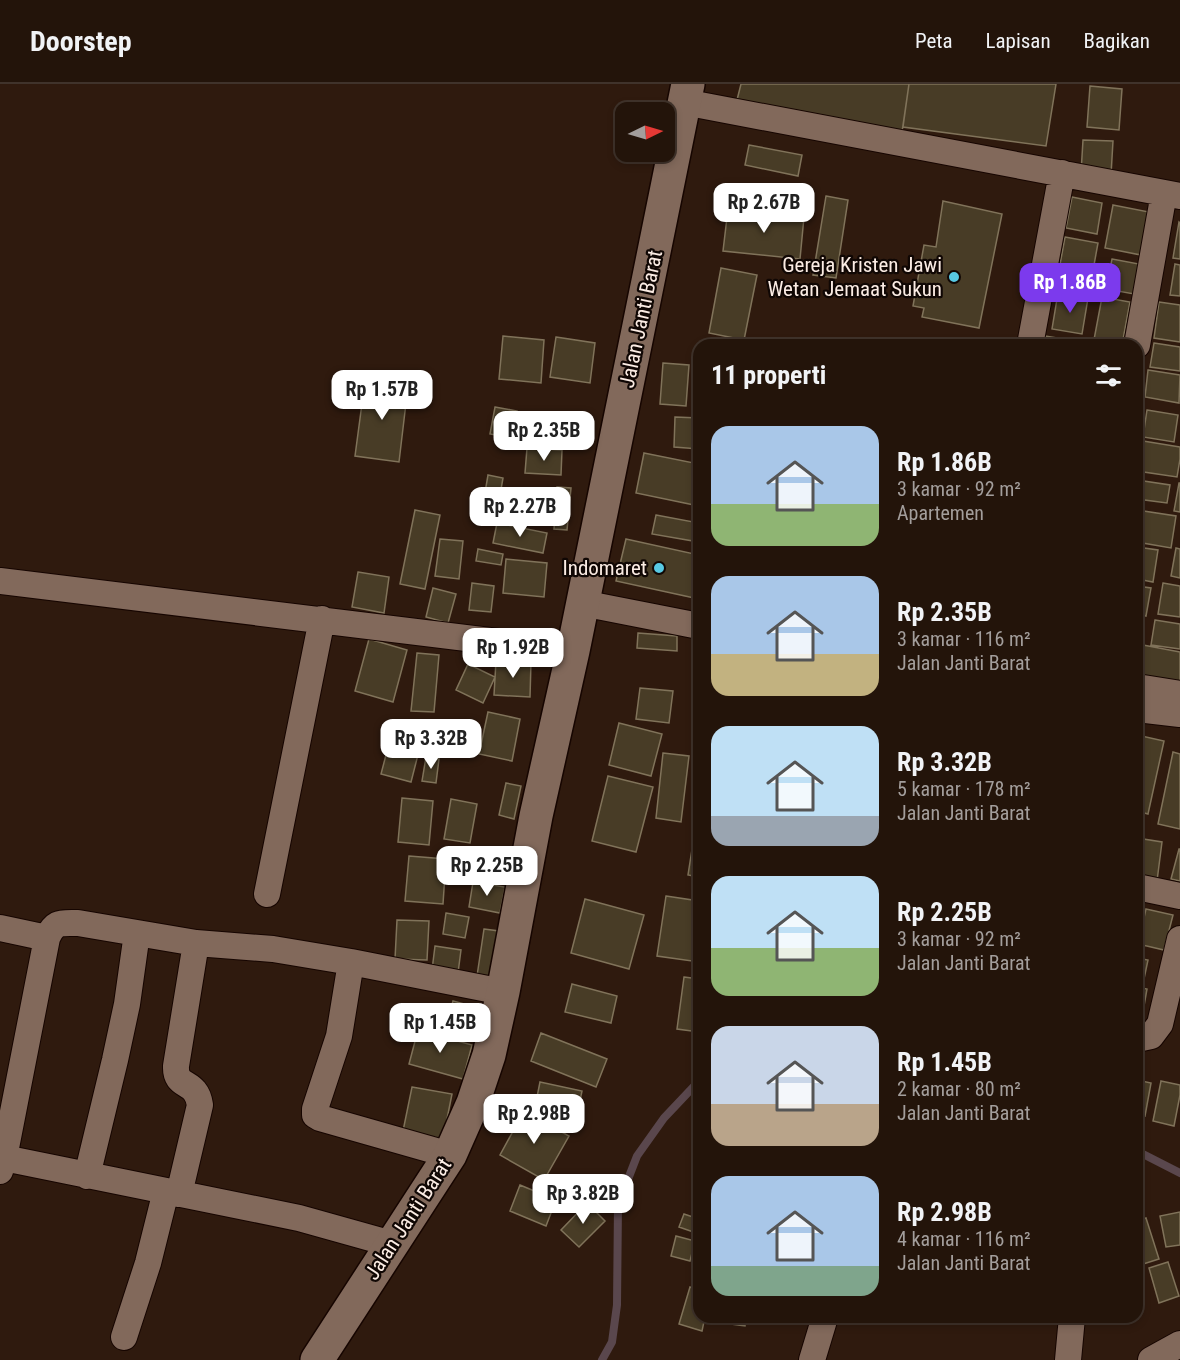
<!DOCTYPE html>
<html lang="id">
<meta charset="utf-8">
<style>
:root{--surface:#23140a;--page:#2f2118;--text:#f1f3f6;--muted:#a39e9c;--line:#40332b;--accent:#7c3aed}
body{margin:0;font-family:"Roboto Condensed",sans-serif;background:var(--page);color:var(--text);height:100vh;display:flex;flex-direction:column;font-size:22px;white-space:nowrap}
*{box-sizing:border-box;margin:0}
p{font-size:20px;color:var(--muted)}
.icon{flex:none;width:33px;height:33px;fill:none;stroke:currentColor;stroke-width:2;stroke-linecap:round;stroke-linejoin:round}
.map{position:relative;flex:1;overflow:hidden}
.drawer{position:absolute;left:693px;top:255px;width:450px;height:984px;display:flex;flex-direction:column;background:var(--surface);border-radius:18px;box-shadow:0 3px 9px #0003,0 0 0 2px var(--line)}
.drawer>*{flex:none}
.needle{width:39px;rotate:85deg}
.tools{position:absolute;left:615px;top:18px;display:grid;gap:12px}
.tools a{display:grid;place-items:center;width:60px;height:60px;border-radius:12px;background:var(--surface);box-shadow:0 3px 9px #0003,0 0 0 2px var(--line);font-size:30px}
.price{position:absolute;translate:-50% -51px;padding:0 14px;border-radius:12px;background:#fff;color:#222;font-size:20px;line-height:39px;filter:drop-shadow(0 2px 3px #0008)}
.price::after{content:'';position:absolute;left:50%;top:36px;width:18px;height:14px;margin-left:-9px;background:inherit;clip-path:polygon(0 0,100% 0,50% 100%)}
.price.on{background:var(--accent);color:#fff}
ul{padding:0;list-style:none}
li{display:flex;align-items:center;gap:18px;height:150px;padding:0 18px}
li span{display:grid;place-items:center;flex:none;width:168px;height:120px;border-radius:18px;color:#555}
li>.icon{margin-inline-start:auto}
span .icon{width:72px;height:72px;fill:#fffc;stroke-width:1}
li b{font-size:26px}
h2{display:flex;justify-content:space-between;align-items:center;height:72px;padding:0 18px;font-size:26px}
header{display:flex;align-items:center;gap:36px;box-sizing:border-box;height:84px;padding:0 30px;background:var(--surface);border-bottom:2px solid var(--line)}
header strong{font-size:28px}
nav{display:flex;gap:33px;margin-inline-start:auto;font-size:21px}
.map>svg:first-child{display:block}
.lines{fill:none;stroke-linecap:round;stroke-linejoin:round}
.stream{stroke:#5a474d;stroke-width:8}
.building{fill:#483c26;stroke:#80735a;stroke-width:1.5}
.street-casing{stroke:#160500;stroke-width:28}
.secondary-casing{stroke:#160500;stroke-width:36}
.street{stroke:#82695b;stroke-width:26}
.secondary{stroke:#82695b;stroke-width:33}
.poi-dot{fill:#58c9e3;stroke:#100704;stroke-width:2}
.labels{text-anchor:middle;dominant-baseline:central;stroke-width:4.5;stroke-linejoin:round;paint-order:stroke}
.poi-label{font-size:21px;fill:#fbece4;stroke:#100704;text-anchor:end}
.street-label{font-size:21px;fill:#fbece4;stroke:#100704}
</style>
<header>
<strong>Doorstep</strong>
<nav><a>Peta</a><a>Lapisan</a><a>Bagikan</a></nav>
</header>
<div class="map">
<svg width="1180" height="1276" viewBox="0 0 1180 1276">
<rect width="100%" height="100%" fill="#2f1a0e"/>
<g class="lines">
<path class="stream" d="M1137 1067 1180 1089
M602 1276 612 1258 617 1221 618 1121 637 1072 664 1034 699 997"/>
</g>
<path class="building" d="M741 0H909L902 48 737 16Z
M909 0H1056L1046 62 903 43Z
M1090 2 1122 5 1119 46 1087 43Z
M1083 56 1113 57 1111 91 1081 89Z
M749 61 802 71 798 92 745 81Z
M826 112 848 116 836 194 813 191Z
M1072 113 1102 119 1097 150 1066 144Z
M943 117 1002 130 979 244 922 233 924 224 913 222 924 161 936 163Z
M1113 121 1149 128 1141 171 1105 164Z
M728 125 804 133 800 175 723 167Z
M1179 138 1180 139V175L1173 174Z
M1065 153 1098 159 1090 203 1057 197Z
M1112 175 1139 180 1134 210 1106 205Z
M1175 180 1180 181V212L1170 211Z
M721 184 757 191 744 256 709 249Z
M1058 209 1088 214 1082 250 1052 245Z
M1102 213 1130 218 1122 261H1093Z
M1159 218 1180 221V258L1154 254Z
M503 252 544 256 541 299 499 295Z
M1045 252 1081 258V261H1044Z
M556 253 595 259 590 299 550 293Z
M932 255 964 261H931Z
M1154 259 1180 263V287L1150 283Z
M663 279 689 281 686 322 660 320Z
M1148 286 1180 291 1179 319 1145 313Z
M365 297 408 302 399 378 355 372Z
M495 323 517 327 512 354 490 350Z
M1147 326 1178 331 1174 358 1143 353Z
M675 333 699 334V365L674 363Z
M1137 356 1180 363V375L1177 393 1137 387Z
M527 364 562 366 561 391 525 389Z
M644 369 699 380V422L636 409Z
M488 391 503 394 496 434 481 432Z
M1137 396 1170 401 1167 419 1137 415Z
M1179 399H1180V428L1174 427Z
M557 403 571 404 567 446 554 445Z
M510 414 549 418 548 440 508 436Z
M415 426 440 431 425 505 400 500Z
M1137 426 1176 432 1171 464 1137 458Z
M656 431 699 439V458L652 450Z
M497 439 547 449 543 469 493 459Z
M440 455 463 457 459 495 435 492Z
M626 455 699 471V515L616 497Z
M1137 463 1158 466 1153 498 1137 495Z
M1176 464 1180 465V494L1171 492Z
M478 465 503 470 501 481 476 477Z
M506 475 547 479 544 513 503 509Z
M358 488 389 493 384 529 352 523Z
M472 499 494 502 491 528 469 526Z
M1163 499 1180 502V533L1158 530Z
M1137 502 1151 504 1146 532 1137 530Z
M433 504 456 510 448 539 426 533Z
M1137 534 1142 535 1137 566Z
M1155 536 1180 540V565L1151 561Z
M638 549 677 552V567L637 564Z
M369 555 407 566 393 618 355 607Z
M1143 561 1180 568V602L1137 594Z
M417 569 439 571 434 628 411 627Z
M496 577 531 578 530 613 494 611Z
M468 580 495 593 483 619 456 606Z
M640 604 673 607 669 639 636 635Z
M488 628 520 635 512 677 479 670Z
M619 639 662 650 651 692 609 681Z
M1137 651 1164 657 1148 730 1137 727Z
M391 652 421 659 411 698 381 690Z
M1173 668 1180 670V745L1158 740Z
M663 669 689 672 681 738 656 734Z
M426 673 439 675 436 699 422 697Z
M608 692 653 703 636 768 592 757Z
M506 699 521 702 514 735 499 731Z
M402 714 433 717 429 761 398 758Z
M451 715 477 720 470 759 444 755Z
M699 721V793L688 791Z
M1137 754 1162 758 1157 797 1137 794Z
M1179 765H1180V797L1171 795Z
M469 770 497 772 495 791 467 789Z
M409 772 446 775 443 820 405 817Z
M473 798 505 803 500 829 469 823Z
M666 812 699 817V878L657 872Z
M585 815 644 831 629 885 571 869Z
M1146 825 1173 831 1164 866 1138 860Z
M446 829 469 833 465 854 443 850Z
M397 836 429 837 427 876 395 875Z
M484 845 499 847 493 894 477 892Z
M435 862 461 866 458 889 432 886Z
M1137 874 1148 876 1144 895 1137 894Z
M684 893 699 895V948L677 945Z
M572 900 617 912 611 939 565 928Z
M1137 903 1147 905 1141 939 1137 938Z
M453 917 479 924 471 954 445 948Z
M418 946 472 961 463 995 409 980Z
M541 949 607 975 596 1003 531 977Z
M1137 996 1151 999 1145 1032 1137 1030Z
M1161 997 1180 1001V1011L1174 1042 1153 1037Z
M540 998 582 1007 576 1036 534 1028Z
M412 1003 452 1010 443 1055 403 1047Z
M524 1027 569 1052 544 1096 500 1071Z
M520 1101 556 1116 546 1142 510 1127Z
M697 1109 699 1110V1124L694 1123Z
M587 1119 605 1137 579 1163 561 1146Z
M1180 1128V1161L1166 1163 1160 1132Z
M684 1130 699 1135V1150L679 1143Z
M1146 1134 1159 1175 1137 1182V1137Z
M676 1152 695 1157 690 1177 671 1172Z
M1168 1178 1179 1212 1159 1219 1149 1184Z
M690 1203 699 1206V1233H705L702 1247 679 1240Z
M717 1233H746L745 1242 716 1238Z"/>
<g class="lines">
<g class="street-casing">
<path id="street" d="M684 18 1180 112
M1030 261 1062 89
M1137 261 1164 109
M0 497 573 567
M582 519 699 542
M1137 603 1180 610
M1137 625 1180 630
M1137 803 1180 812
M267 810 322 535
M0 844 47 854
M351 878 339 952 315 1025V1031L320 1034 450 1071
M1137 955 1151 952 1160 940 1180 855
M0 1073 4 1074 47 854C55 837 60 839 78 839L196 859 273 865 351 878 503 908
M0 1087 4 1074 299 1134 392 1160
M87 1092 115 976 127 920 137 849
M179 1110 200 1021C196 994 175 1006 176 982L196 859
M124 1253 148 1179 166 1107
M812 1276 825 1233
M1068 1276 1072 1233
M1151 1276 1180 1260"/>
</g>
<g class="secondary-casing">
<path id="secondary" d="M317 1276 450 1071 473 1019 489 971 503 908 536 732 573 567 688 0"/>
</g>
<use href="#street" class="street"/>
<use href="#secondary" class="secondary"/>
</g>
<g class="poi-dot">
<circle cx="954" cy="193" r="6"/>
<circle cx="659" cy="484" r="6"/>
</g>
<g class="labels">
<g class="poi-label">
<text x="942" y="181">Gereja Kristen Jawi<tspan x="942" dy="24">Wetan Jemaat Sukun</tspan></text>
<text x="647" y="484">Indomaret</text>
</g>
<g class="street-label">
<text transform="translate(641 235) rotate(-78)">Jalan Janti Barat</text>
<text transform="translate(408 1135) rotate(-57)">Jalan Janti Barat</text>
</g>
</g>
</svg>
<div class="tools">
<a><svg class="needle" viewBox="-14 -14 28 28"><path d="M0-13l5 13h-10z" fill="#e53935"/><path d="M0 13l5-13h-10z" fill="#a39e9c"/></svg></a>
</div>
<b class="price" style="left:764px;top:150px">Rp 2.67B</b>
<b class="price on" style="left:1070px;top:230px">Rp 1.86B</b>
<b class="price" style="left:382px;top:337px">Rp 1.57B</b>
<b class="price" style="left:544px;top:378px">Rp 2.35B</b>
<b class="price" style="left:520px;top:454px">Rp 2.27B</b>
<b class="price" style="left:513px;top:595px">Rp 1.92B</b>
<b class="price" style="left:431px;top:686px">Rp 3.32B</b>
<b class="price" style="left:487px;top:813px">Rp 2.25B</b>
<b class="price" style="left:440px;top:970px">Rp 1.45B</b>
<b class="price" style="left:534px;top:1061px">Rp 2.98B</b>
<b class="price" style="left:583px;top:1141px">Rp 3.82B</b>
<section class="drawer">
<h2>11 properti<svg class="icon" aria-label="filters" viewBox="0 0 24 24"><path d="M4 7h16M4 17h16"/><circle cx="9" cy="7" r="2"/><circle cx="15" cy="17" r="2"/></svg></h2>
<ul>
<li><span style="background:linear-gradient(#a9c7e8 65%,#8fb573 0)"><svg class="icon" aria-label="home" viewBox="0 0 24 24"><path d="M3 11l9-7 9 7M6 9v11h12V9"/></svg></span><div><b>Rp 1.86B</b><p>3 kamar · 92 m²</p><p>Apartemen</p></div></li>
<li><span style="background:linear-gradient(#a9c7e8 65%,#c2b280 0)"><svg class="icon" aria-label="home" viewBox="0 0 24 24"><path d="M3 11l9-7 9 7M6 9v11h12V9"/></svg></span><div><b>Rp 2.35B</b><p>3 kamar · 116 m²</p><p>Jalan Janti Barat</p></div></li>
<li><span style="background:linear-gradient(#bfe0f5 75%,#9aa5b1 0)"><svg class="icon" aria-label="home" viewBox="0 0 24 24"><path d="M3 11l9-7 9 7M6 9v11h12V9"/></svg></span><div><b>Rp 3.32B</b><p>5 kamar · 178 m²</p><p>Jalan Janti Barat</p></div></li>
<li><span style="background:linear-gradient(#bfe0f5 60%,#8fb573 0)"><svg class="icon" aria-label="home" viewBox="0 0 24 24"><path d="M3 11l9-7 9 7M6 9v11h12V9"/></svg></span><div><b>Rp 2.25B</b><p>3 kamar · 92 m²</p><p>Jalan Janti Barat</p></div></li>
<li><span style="background:linear-gradient(#c9d6e8 65%,#b9a48a 0)"><svg class="icon" aria-label="home" viewBox="0 0 24 24"><path d="M3 11l9-7 9 7M6 9v11h12V9"/></svg></span><div><b>Rp 1.45B</b><p>2 kamar · 80 m²</p><p>Jalan Janti Barat</p></div></li>
<li><span style="background:linear-gradient(#a9c7e8 75%,#7fa58c 0)"><svg class="icon" aria-label="home" viewBox="0 0 24 24"><path d="M3 11l9-7 9 7M6 9v11h12V9"/></svg></span><div><b>Rp 2.98B</b><p>4 kamar · 116 m²</p><p>Jalan Janti Barat</p></div></li>
</ul>
</section>
</div>
